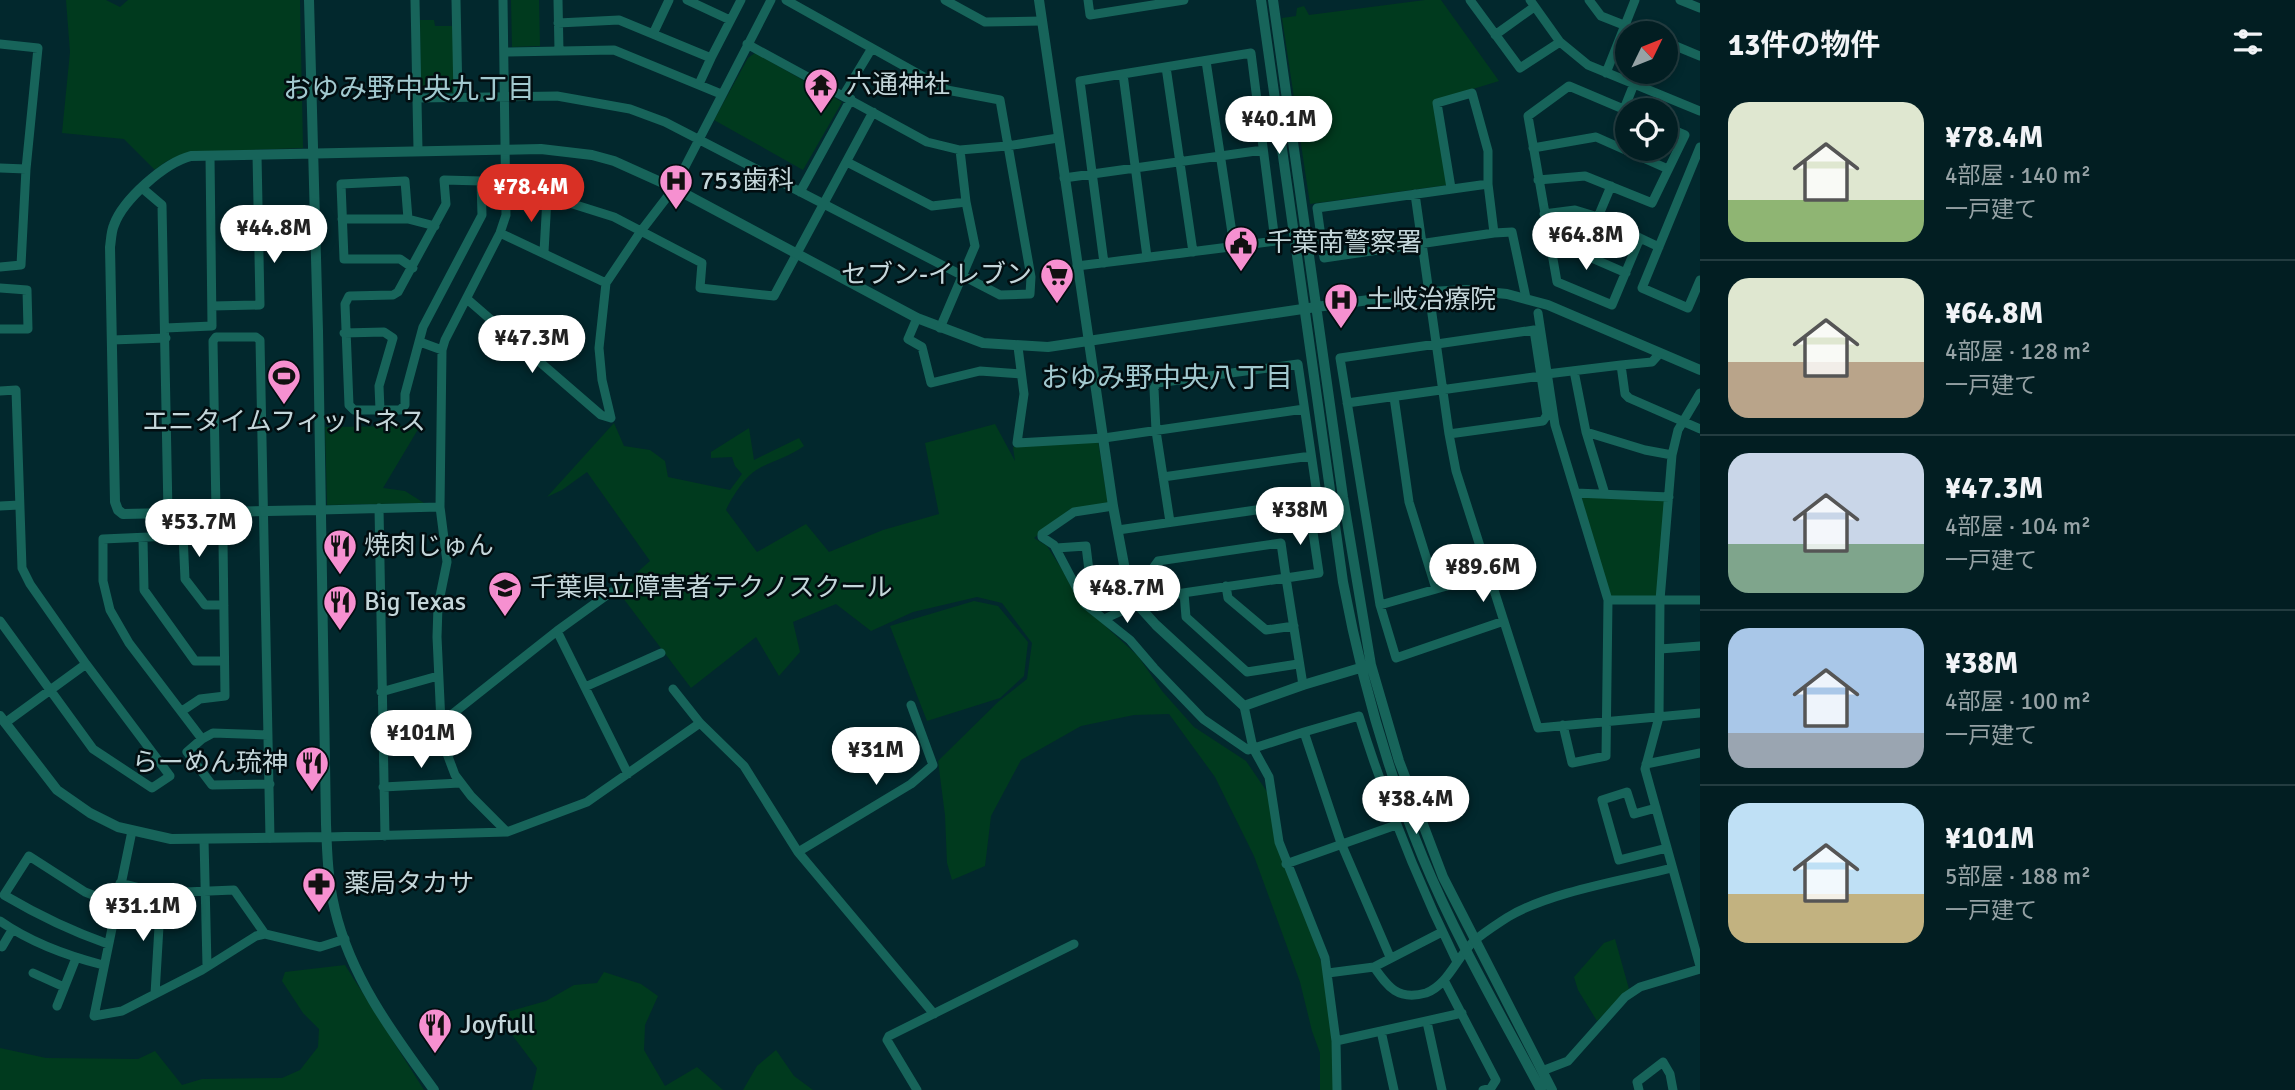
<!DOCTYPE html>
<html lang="ja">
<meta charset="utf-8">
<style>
:root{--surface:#021e22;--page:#0c272a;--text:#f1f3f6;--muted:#96a2a5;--line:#233c40;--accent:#d93025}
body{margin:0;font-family:Signika,"Noto Sans JP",sans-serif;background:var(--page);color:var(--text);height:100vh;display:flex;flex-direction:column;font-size:26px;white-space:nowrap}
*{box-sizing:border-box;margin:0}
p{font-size:23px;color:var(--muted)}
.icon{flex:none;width:38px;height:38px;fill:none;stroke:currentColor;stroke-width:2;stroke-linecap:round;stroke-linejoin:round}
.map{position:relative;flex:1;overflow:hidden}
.details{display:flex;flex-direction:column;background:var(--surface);width:595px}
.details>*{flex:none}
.needle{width:46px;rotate:47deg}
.buttons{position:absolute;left:1615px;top:21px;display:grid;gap:14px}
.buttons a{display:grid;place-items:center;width:63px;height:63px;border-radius:50%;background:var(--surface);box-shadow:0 4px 10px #0003,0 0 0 2px var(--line);font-size:35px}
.price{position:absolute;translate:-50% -60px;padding:0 16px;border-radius:24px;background:#fff;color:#222;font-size:23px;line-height:46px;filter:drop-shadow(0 2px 4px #0008)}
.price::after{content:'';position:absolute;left:50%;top:42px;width:21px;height:16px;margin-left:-10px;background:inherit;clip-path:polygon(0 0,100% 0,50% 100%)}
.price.active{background:var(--accent);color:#fff}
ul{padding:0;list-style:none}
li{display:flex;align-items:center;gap:21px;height:175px;padding:0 28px}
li+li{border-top:2px solid var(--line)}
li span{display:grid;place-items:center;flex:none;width:196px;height:140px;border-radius:21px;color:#555}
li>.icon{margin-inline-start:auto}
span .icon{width:84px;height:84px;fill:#fffc;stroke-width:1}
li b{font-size:30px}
h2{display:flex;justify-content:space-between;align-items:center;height:84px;padding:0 28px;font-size:30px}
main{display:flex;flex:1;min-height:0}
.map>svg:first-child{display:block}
.green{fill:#003a1e}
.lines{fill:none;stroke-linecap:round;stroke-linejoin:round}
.minor{stroke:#17645a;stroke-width:9}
.tertiary{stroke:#17645a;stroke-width:10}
.labels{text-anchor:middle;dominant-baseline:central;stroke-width:5;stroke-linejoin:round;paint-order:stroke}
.poi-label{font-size:26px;fill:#c4d6da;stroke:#020e11;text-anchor:start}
.neighbourhood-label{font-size:28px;fill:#a2c9cf;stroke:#020e11}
</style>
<main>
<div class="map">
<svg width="1700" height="1090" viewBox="0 0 1700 1090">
<rect width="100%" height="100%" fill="#02282d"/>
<path class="green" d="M66 0H106L120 7 128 0H300L303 148 196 152C180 154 167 159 155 170L124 139 62 133 70 52Z
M511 0H539L540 46 512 47Z
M1425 0H1441L1499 81 1434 101 1447 185 1310 204 1282 18 1296 16 1297 8 1304 6 1309 15Z
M420 20H434L435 26H453L454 93 421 92Z
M755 53 842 102 803 170 714 120 748 58Z
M614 423 624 446 650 450 665 461 668 477 730 490 742 474 735 466 732 457 711 458V452L749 428 754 460 799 438 804 446C787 458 774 460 758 469 745 476 732 497 726 510L757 552 806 524 829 552 883 530 939 514 925 443 995 424 1015 461 1013 447 1098 441 1108 504 1070 509 1034 538 1047 546 1063 571 1079 602 1138 656 1162 691 1194 727 1246 761 1272 799 1275 838 1301 903 1331 991 1341 1090H1320V1053L1312 1031 1300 982 1254 856 1215 777 1169 714 1134 715 1081 726 1021 760 991 816 985 866 952 880 947 863 945 815 938 761 998 702 1027 679 1032 643 1002 603 977 597 913 612 871 631 836 604 793 622 800 652 779 676 756 637 691 688 617 590 650 561 587 472 562 490 547 497Z
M420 426 383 488 405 491 424 503 327 505 325 427Z
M1581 496 1667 501 1659 596 1609 597Z
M974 601 998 606 1028 642 1024 676 1000 698 927 721 890 626Z
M1615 939 1629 989 1597 1021 1578 990 1574 977 1604 943Z
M345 965 424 1090H0V1048L46 1058 138 1059 155 1051 182 1085 202 1079 282 1078 300 1070 318 1047 319 1029 303 1013 282 981 285 972Z
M604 972 641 984 658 996 645 1025 644 1050 665 1086 697 1067 723 1090H532L537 1068 497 1015 546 1001 574 985 597 983Z
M776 1050 794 1076 813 1090H743L757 1066Z"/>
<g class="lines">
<path class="minor" d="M415 0 418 150
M456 0 458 97
M503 0 506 215 500 233 445 340 442 350 440 507 447 562 438 606 437 637 441 723 446 751 455 775 471 796 507 832
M558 0 559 51
M687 0 730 20
M945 0 985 22 1042 21
M1088 0 1090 15 1184 0
M1470 0 1520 68 1560 42
M1530 0 1560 42 1588 65 1700 111
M1589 0 1601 16 1644 33
M1680 0 1700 8
M558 23 619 20 711 58 699 84
M653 34 669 0
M1495 35 1534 7
M1666 42 1700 56
M0 44 38 48 26 169 21 265 0 267
M747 44 927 142 960 150 1007 146 1058 138
M504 52 614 50 721 94
M711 58 741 0
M1206 61 1234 246
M1166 67 1193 252
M1606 73 1635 0
M1123 74 1147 257
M843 96 872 48
M417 98 557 96 630 109 665 122 1000 295 1030 294 1031 277 1000 100 947 90 786 0
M1624 109 1634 84
M1700 147 1642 288 1688 308 1700 280
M1533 148 1596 137 1668 169
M847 162 932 206 966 202
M0 168 26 169
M1064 178 1263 150
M444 180 481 181 482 215 423 327 405 394V405L400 410H354L349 405 345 304 349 296 393 295 398 292 446 204Z
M1538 180 1585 176 1652 203 1685 135 1666 127
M1488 184 1317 208 1324 258 1494 233
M142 188 162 205 168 513
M1451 188 1437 103 1472 93 1488 151V184L1494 233 1512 232 1526 298
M800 192 851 99
M1415 194 1449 434 1456 471 1538 728 1700 713
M507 197 560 200 614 217 702 263 700 288 774 296 873 112
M1544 214 1575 210 1598 217 1640 238 1612 305 1557 282 1528 116 1569 86 1628 111
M1598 217 1611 186
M342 219H408L435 226
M408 219 405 181 341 184 344 259H400L413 268
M500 233 606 283
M1640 238 1659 247
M1550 251 1571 249 1626 273
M544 252 547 198
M1077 266C1143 258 1209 250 1275 241L1251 53 1080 81 1104 263
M0 288 27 290 28 329H0
M467 299 601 415 611 418 602 380 599 348 606 283 641 231 674 188 771 0
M212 306 260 305 257 155
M1538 313 1555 425 1608 600 1606 756 1572 763 1563 725
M917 318 908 339 922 347 931 383 980 371 1020 374
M165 328 212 326 210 156
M940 328 975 246 966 202 960 150
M344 333 384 332 393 338 379 386 380 410
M112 340 166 338
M420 342 442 350
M1018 347 1024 394 1017 443 1104 438 1304 409
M1621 365 1652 362 1660 353
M1574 371 1586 432 1605 494
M1547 374 1621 365 1625 394 1629 398 1700 429
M0 391 16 390 22 568 30 584 86 664 170 776 152 788 93 749 0 621
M1700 393 1678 430 1672 455 1660 600 1659 717 1645 769 1700 966
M1394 397 1409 502 1436 589
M1347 403 1541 376
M1586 432 1645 450 1672 455
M1449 434 1543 421 1547 415 1534 330 1340 358 1380 605 1396 658 1504 621
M1163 477 1311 456
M1576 493 1669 497
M0 506 19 505
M1113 506 1074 512 1042 534V537L1054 545 1085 604 1130 640 1154 668 1203 719 1248 750 1304 732 1341 843 1390 957
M379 508 385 836
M320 510 440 507
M216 511 213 341 216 337H256L260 340 270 838
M182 512 185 579 205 605H224
M1118 530 1318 501 1298 364 1157 383 1154 388 1156 431 1170 522
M143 538 144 590 195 661H224
M1056 548 1086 546 1091 587 1079 593
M1226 586 1228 598 1266 630 1294 626
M1184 593 1186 617 1247 672 1298 664
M1158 596 1153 568 1158 561 1281 543 1286 578 1319 573 1310 512
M1135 600 1286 578 1303 685
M1608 600H1700
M1380 605 1489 574
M1104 619 1137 604
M557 631 628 774
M1660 649 1700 646
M585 687 661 653
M673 689 700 723 744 766 798 852 934 1014
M381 692 438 676
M1244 706 1253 748 1269 777 1279 842 1325 958 1336 1041 1337 1090
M182 711 200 699 225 696 223 541 217 534 103 539V581L110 610 129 643 202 739 213 733 268 735
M5 723 86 664
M441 723 557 631 611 592
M1304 732 1359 716C1386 803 1417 880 1457 962
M202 739 187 752 212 785 270 784
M1646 764 1700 753
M383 787 460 783
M1656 808 1634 814 1627 792 1602 800 1619 860 1667 848
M132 831 94 1016 122 1011 202 970 256 936 265 934 320 947 345 939
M327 837 507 832 587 802 700 723
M204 839 207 966
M798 852 911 784 933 765 911 705
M1286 864 1396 825
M120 883 161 893 234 890 265 934
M0 921C30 942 68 956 103 965
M108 944C71 931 38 915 4 895L29 856 85 892 116 904
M2 947 12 930
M1374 967C1388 987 1398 1001 1426 993 1448 985 1457 957 1473 942 1483 933 1496 925 1508 917 1549 892 1624 880 1672 868
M33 973 64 987
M1328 973 1374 967 1442 932
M1444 980 1496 1080 1491 1088 1483 1090
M155 994 161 893
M57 1006 76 958
M1427 1022 1442 1090
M1381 1031 1394 1090
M1336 1041 1462 1013
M1542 1071 1568 1061 1625 997 1640 987 1700 969
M917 1090 887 1040 889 1036 1074 944
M1639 1090 1637 1082 1663 1062 1670 1074 1673 1090"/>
<path class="tertiary" d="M309 0 318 331 326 824C327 852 328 882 335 910 351 978 394 1035 434 1090
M1039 0 1113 506 1125 570 1137 604 1156 625 1244 706 1303 685 1360 668
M1261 0 1343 582C1361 677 1386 768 1423 858 1456 938 1500 1013 1541 1090
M1273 0 1343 497 1371 665 1399 761 1443 877 1552 1090
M320 510 123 514 118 510 115 502 110 247C111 241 111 232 114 225 123 200 164 163 191 156L541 149 592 155 614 161 674 188 917 318 983 343 1048 347 1316 307 1430 292 1466 290 1507 294 1548 305 1700 370
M0 716 57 790 90 813 118 827 171 839 327 837"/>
</g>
<defs>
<g id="temple-pin" transform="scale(1.75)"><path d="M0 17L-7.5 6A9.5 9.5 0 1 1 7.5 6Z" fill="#f690d0" stroke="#020e11"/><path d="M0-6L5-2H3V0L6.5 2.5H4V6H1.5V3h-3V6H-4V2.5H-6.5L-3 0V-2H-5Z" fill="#111"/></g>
<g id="hospital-pin" transform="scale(1.75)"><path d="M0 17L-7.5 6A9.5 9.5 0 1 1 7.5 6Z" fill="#f690d0" stroke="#020e11"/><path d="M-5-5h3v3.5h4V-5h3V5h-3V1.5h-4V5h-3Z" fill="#111"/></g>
<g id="civic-pin" transform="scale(1.75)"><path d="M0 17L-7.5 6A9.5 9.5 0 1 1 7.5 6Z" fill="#f690d0" stroke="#020e11"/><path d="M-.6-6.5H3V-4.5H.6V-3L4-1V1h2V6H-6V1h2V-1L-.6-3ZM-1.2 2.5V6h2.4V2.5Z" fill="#111"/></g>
<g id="supermarket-pin" transform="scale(1.75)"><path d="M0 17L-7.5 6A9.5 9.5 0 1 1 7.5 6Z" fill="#f690d0" stroke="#020e11"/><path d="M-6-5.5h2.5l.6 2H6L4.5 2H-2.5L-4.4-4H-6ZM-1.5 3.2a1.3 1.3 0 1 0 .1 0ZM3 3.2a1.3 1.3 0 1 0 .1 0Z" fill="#111"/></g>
<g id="stadium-pin" transform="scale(1.75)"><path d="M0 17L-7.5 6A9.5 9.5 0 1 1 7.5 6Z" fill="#f690d0" stroke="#020e11"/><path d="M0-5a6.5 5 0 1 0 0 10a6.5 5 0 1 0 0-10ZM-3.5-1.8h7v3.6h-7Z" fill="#111"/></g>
<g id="restaurant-pin" transform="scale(1.75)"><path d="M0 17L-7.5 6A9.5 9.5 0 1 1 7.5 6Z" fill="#f690d0" stroke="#020e11"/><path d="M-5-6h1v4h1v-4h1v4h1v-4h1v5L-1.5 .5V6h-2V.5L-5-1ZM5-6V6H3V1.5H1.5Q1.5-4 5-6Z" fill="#111"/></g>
<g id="university-pin" transform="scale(1.75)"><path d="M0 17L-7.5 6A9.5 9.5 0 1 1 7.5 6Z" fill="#f690d0" stroke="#020e11"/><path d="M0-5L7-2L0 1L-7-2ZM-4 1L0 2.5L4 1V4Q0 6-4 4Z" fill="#111"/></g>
<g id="pharmacy-pin" transform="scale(1.75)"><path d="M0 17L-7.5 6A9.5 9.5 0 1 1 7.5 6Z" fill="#f690d0" stroke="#020e11"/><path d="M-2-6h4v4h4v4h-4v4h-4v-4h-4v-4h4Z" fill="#111"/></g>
</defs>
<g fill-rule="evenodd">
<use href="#temple-pin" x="821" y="85"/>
<use href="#hospital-pin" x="676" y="181"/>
<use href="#civic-pin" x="1241" y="243"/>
<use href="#supermarket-pin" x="1057" y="275"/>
<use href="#hospital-pin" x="1341" y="300"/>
<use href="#stadium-pin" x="284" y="376"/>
<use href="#restaurant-pin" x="340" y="546"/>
<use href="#university-pin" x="505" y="588"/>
<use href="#restaurant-pin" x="340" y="602"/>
<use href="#restaurant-pin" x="312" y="763"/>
<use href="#pharmacy-pin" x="319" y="884"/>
<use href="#restaurant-pin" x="435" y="1025"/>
</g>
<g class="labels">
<g class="poi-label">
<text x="846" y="85">六通神社</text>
<text x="700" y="181">753歯科</text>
<text x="1266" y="243">千葉南警察署</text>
<text x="1032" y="275" text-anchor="end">セブン-イレブン</text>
<text x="1366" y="300">土岐治療院</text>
<text x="284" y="422" text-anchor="middle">エニタイムフィットネス</text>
<text x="364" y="546">焼肉じゅん</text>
<text x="530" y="588">千葉県立障害者テクノスクール</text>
<text x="364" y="602">Big Texas</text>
<text x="288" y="763" text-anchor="end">らーめん琉神</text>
<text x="344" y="884">薬局タカサ</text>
<text x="460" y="1025">Joyfull</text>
</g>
<g class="neighbourhood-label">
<text x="409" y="89">おゆみ野中央九丁目</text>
<text x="1167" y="378">おゆみ野中央八丁目</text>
</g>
</g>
</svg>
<div class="buttons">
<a><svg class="needle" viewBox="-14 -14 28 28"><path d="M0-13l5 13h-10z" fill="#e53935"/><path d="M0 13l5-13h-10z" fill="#96a2a5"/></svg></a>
<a><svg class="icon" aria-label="locate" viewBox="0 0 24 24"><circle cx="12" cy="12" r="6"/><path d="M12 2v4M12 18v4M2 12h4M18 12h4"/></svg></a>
</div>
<b class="price" style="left:1279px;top:156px">¥40.1M</b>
<b class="price active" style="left:531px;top:224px">¥78.4M</b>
<b class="price" style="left:274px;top:265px">¥44.8M</b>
<b class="price" style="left:1586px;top:272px">¥64.8M</b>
<b class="price" style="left:532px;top:375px">¥47.3M</b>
<b class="price" style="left:1300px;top:547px">¥38M</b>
<b class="price" style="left:199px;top:559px">¥53.7M</b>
<b class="price" style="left:1483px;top:604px">¥89.6M</b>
<b class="price" style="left:1127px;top:625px">¥48.7M</b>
<b class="price" style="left:421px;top:770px">¥101M</b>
<b class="price" style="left:876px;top:787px">¥31M</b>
<b class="price" style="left:1416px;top:836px">¥38.4M</b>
<b class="price" style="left:143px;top:943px">¥31.1M</b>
</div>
<section class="details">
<h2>13件の物件<svg class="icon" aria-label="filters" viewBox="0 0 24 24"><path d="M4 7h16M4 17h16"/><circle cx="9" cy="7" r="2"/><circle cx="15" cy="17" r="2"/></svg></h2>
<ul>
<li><span style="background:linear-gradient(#dfe7d0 70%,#8fb573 0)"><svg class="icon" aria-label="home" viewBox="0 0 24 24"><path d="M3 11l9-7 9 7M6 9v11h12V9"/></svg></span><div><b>¥78.4M</b><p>4部屋 · 140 m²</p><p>一戸建て</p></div></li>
<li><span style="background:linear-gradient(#dfe7d0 60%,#b9a48a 0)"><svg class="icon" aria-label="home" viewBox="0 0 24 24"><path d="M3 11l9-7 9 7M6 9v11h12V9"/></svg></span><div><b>¥64.8M</b><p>4部屋 · 128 m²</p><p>一戸建て</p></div></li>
<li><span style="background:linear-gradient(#c9d6e8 65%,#7fa58c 0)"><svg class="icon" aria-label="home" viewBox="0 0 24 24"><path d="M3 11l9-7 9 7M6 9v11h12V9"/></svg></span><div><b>¥47.3M</b><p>4部屋 · 104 m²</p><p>一戸建て</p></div></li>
<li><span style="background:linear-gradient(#a9c7e8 75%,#9aa5b1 0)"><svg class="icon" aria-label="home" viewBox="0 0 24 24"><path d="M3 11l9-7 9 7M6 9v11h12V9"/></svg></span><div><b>¥38M</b><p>4部屋 · 100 m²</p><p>一戸建て</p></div></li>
<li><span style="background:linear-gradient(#bfe0f5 65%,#c2b280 0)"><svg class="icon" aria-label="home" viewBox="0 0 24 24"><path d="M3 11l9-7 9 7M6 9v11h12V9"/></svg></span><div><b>¥101M</b><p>5部屋 · 188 m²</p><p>一戸建て</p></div></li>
</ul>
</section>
</main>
